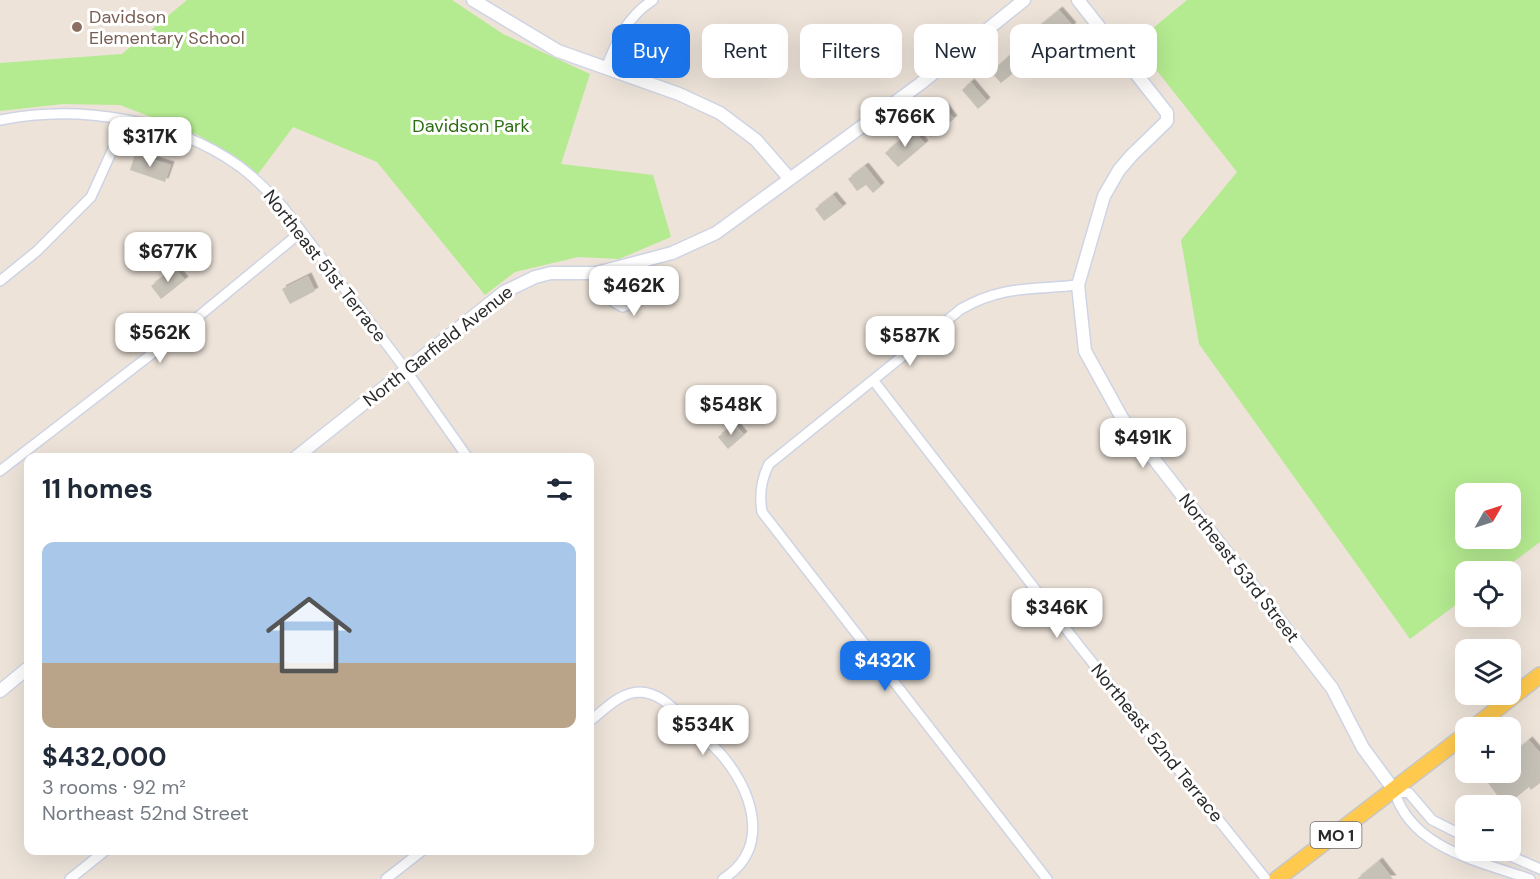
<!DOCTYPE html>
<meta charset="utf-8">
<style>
:root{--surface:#fff;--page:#f6f6f7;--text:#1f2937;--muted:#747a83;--accent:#1a73e8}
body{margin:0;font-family:"DM Sans",sans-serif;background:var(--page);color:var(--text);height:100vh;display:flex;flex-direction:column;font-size:22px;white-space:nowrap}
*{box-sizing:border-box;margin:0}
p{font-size:20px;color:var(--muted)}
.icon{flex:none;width:33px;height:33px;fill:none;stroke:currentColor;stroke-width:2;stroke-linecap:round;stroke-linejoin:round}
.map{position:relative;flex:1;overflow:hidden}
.details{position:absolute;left:24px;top:453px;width:570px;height:402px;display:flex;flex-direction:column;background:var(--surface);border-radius:12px;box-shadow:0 6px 24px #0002}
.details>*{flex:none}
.guide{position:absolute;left:612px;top:24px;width:570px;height:54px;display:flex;gap:12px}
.needle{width:39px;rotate:51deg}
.tools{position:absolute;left:1455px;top:483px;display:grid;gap:12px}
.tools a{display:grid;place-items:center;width:66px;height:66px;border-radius:12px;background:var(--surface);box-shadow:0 6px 24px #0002;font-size:30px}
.price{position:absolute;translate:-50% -51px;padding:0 14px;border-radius:12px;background:#fff;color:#222;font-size:20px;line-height:39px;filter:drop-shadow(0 2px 3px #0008)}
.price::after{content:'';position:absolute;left:50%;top:36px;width:18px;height:14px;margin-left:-9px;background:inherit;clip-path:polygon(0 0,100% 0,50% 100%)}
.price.current{background:var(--accent);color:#fff}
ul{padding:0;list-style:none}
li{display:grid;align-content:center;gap:12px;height:318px;padding:0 18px}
li span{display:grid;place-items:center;height:186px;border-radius:12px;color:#555}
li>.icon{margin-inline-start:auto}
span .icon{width:108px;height:108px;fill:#fffc;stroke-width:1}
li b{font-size:26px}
h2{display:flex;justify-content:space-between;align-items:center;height:72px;padding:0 18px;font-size:26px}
.chip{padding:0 21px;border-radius:12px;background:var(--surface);box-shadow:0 6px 24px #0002;font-size:21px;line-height:54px}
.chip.current{background:var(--accent);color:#fff}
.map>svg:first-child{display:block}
.green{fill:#b4ea90;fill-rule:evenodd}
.building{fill:#c7c2b8;filter:url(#shadow)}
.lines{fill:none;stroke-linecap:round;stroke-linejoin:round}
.minor-casing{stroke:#cfd4e4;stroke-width:12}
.tertiary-casing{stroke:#cfd4e4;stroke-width:15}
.primary-casing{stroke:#c7c7c7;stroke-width:18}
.minor{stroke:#fff;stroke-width:9}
.tertiary{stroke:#fff;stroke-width:12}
.primary{stroke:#ffc94d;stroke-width:15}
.education-dot{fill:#8d6e63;stroke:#fff;stroke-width:2}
.labels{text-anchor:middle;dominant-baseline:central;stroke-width:6;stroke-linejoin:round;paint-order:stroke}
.shield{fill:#fff;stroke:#696969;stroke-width:1.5}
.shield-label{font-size:16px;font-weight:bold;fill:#292929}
.education-label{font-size:18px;fill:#785e54;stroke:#fff;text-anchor:start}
.park-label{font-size:18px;fill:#2b6d12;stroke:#fff}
.street-label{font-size:18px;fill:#292929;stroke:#fff}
</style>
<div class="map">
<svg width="1540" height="879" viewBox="0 0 1540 879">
<defs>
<filter id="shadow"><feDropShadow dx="3.5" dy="-3.5" stdDeviation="0" flood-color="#0004"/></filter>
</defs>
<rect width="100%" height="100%" fill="#ede3d9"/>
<path class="green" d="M187 0H452L503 34 590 74 561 164 653 175 671 237 619 259 578 257 515 272 485 295 377 162 293 127 258 174 198 135 120 105 63 104 0 111V63L122 54Z
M1187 0H1540V542L1501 571 1466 572 1465 598 1410 639 1199 344 1181 240 1237 172 1135 43ZM1466 494H1510V538H1466Z"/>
<path class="building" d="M1059 10 1073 26 1050 45 1036 29Z
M1014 52 1024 64 1001 83 991 72Z
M971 82 987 101 978 109 962 90Z
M945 107 954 119 931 137 921 125Z
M913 129 925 144 898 167 885 153Z
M135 154 171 165 165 182 130 170Z
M865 166 881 186 873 193 866 185 857 191 848 179Z
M833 195 843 207 824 221 815 209Z
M175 268 185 280 161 299 151 286Z
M308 276 315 291 290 304 282 289Z
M735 424 744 435 728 449 718 437Z
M1529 740 1540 753V783L1531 790 1529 787 1505 806 1483 776 1486 772H1510V753L1512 754Z
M1379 861 1393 879H1357Z"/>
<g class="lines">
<g class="minor-casing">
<path id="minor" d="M606 68C617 40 627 17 653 0
M0 120C79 104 173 119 239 166 255 178 269 192 283 207L406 370 468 458
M596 273C603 289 606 300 623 307 648 296 652 287 642 261
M0 281 37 251 91 197 126 120
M873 380 1080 647 1266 879
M0 471 171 339 301 232
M590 721C604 710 620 692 640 692 663 693 677 713 692 727 703 737 716 747 725 759 754 796 770 849 723 879
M1466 837 1432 820 1409 793 1394 790C1411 849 1479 861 1530 879
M1497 850 1540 869
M70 879 106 850
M386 879 423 850
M1047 879 762 512C759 494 761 480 769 464L961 309C1003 285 1032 290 1078 285"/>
</g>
<g class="tertiary-casing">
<path id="tertiary" d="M473 0 558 51 679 94 720 113 756 140 790 179
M1078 0 1167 113V121L1132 155 1119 170 1104 196 1078 285 1085 351 1122 418 1332 688 1363 748 1394 790
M295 458 504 292 535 277 551 273H596L642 261 672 253 716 233 920 84 1024 0
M0 691 28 668"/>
</g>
<g class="primary-casing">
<path id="primary" d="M1473 728 1540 675
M1277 879 1466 734"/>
</g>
<use href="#minor" class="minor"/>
<use href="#tertiary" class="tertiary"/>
<use href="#primary" class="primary"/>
</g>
<circle class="education-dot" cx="77" cy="27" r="6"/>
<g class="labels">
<rect class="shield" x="1310.5" y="822" width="51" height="26" rx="4.5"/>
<g class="shield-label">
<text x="1336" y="835">MO 1</text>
</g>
<g class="education-label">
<text x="89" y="17">Davidson<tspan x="89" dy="21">Elementary School</tspan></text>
</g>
<g class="park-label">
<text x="471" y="126">Davidson Park</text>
</g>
<g class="street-label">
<text transform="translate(325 266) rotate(52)">Northeast 51st Terrace</text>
<text transform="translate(438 346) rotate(-38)">North Garfield Avenue</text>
<text transform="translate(1239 568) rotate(52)">Northeast 53rd Street</text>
<text transform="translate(1157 743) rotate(51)">Northeast 52nd Terrace</text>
</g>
</g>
</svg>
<div class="tools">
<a><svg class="needle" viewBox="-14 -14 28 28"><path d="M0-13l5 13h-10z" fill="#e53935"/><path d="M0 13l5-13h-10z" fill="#747a83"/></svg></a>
<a><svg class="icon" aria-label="locate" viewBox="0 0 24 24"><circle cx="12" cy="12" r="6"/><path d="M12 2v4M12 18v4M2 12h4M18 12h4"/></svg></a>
<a><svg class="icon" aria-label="layers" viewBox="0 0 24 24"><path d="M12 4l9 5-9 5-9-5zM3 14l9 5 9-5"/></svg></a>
<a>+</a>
<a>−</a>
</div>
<b class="price" style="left:905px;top:148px">$766K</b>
<b class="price" style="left:150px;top:168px">$317K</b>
<b class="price" style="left:168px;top:283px">$677K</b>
<b class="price" style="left:634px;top:317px">$462K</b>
<b class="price" style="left:160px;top:364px">$562K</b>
<b class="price" style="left:910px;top:367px">$587K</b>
<b class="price" style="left:731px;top:436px">$548K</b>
<b class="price" style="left:1143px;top:469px">$491K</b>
<b class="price" style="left:1057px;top:639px">$346K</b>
<b class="price current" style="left:885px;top:692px">$432K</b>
<b class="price" style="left:703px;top:756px">$534K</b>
<div class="guide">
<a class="chip current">Buy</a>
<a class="chip">Rent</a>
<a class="chip">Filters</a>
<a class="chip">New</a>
<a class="chip">Apartment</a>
</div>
<section class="details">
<h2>11 homes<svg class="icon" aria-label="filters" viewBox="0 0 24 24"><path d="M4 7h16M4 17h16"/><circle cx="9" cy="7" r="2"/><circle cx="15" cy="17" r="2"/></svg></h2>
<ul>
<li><span style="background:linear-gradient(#a9c7e8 65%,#b9a48a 0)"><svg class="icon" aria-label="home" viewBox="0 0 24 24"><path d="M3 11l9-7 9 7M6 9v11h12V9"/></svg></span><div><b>$432,000</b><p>3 rooms · 92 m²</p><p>Northeast 52nd Street</p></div></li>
</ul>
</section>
</div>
